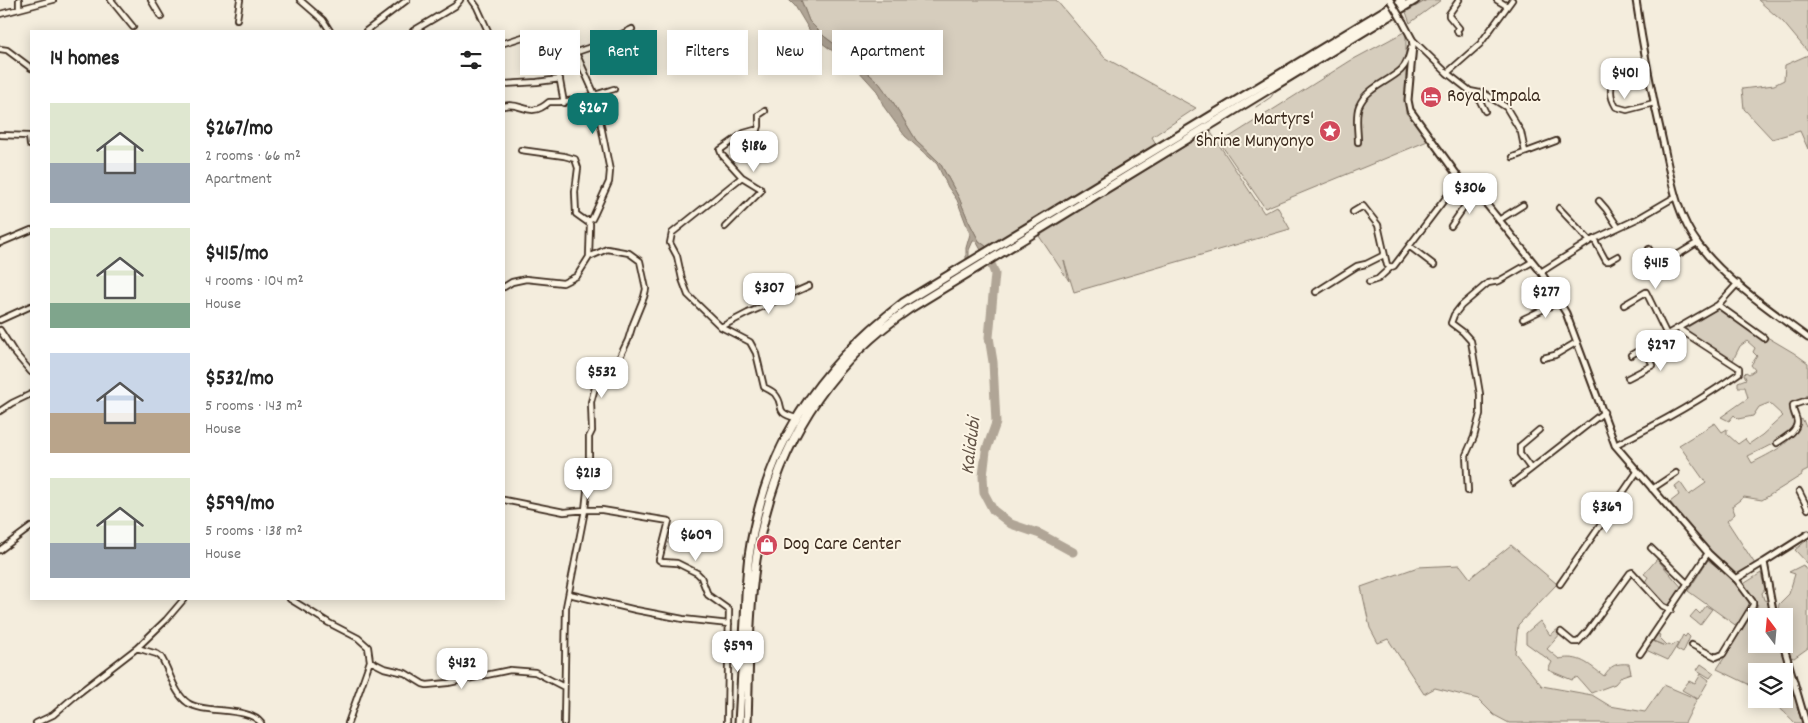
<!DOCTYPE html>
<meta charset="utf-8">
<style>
:root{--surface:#fff;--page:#f6f6f6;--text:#222;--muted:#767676;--accent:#0f766e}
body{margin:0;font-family:Dekko,sans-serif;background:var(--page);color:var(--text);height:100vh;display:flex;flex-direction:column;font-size:19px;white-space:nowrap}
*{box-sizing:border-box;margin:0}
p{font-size:16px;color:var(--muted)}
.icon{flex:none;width:28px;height:28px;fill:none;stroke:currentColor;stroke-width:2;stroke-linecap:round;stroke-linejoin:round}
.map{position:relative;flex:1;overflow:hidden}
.side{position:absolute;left:30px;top:30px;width:475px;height:570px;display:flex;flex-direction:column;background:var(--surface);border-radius:0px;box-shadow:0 2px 12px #0003}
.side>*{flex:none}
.banner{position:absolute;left:520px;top:30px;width:475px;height:45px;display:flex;gap:10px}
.needle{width:32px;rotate:344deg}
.tools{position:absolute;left:1748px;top:608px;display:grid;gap:10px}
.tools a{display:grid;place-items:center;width:45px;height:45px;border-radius:0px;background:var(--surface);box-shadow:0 2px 12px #0003;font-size:25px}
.price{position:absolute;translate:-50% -42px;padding:0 11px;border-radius:10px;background:#fff;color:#222;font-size:16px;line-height:32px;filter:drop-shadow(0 1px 2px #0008)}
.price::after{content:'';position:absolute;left:50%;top:30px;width:15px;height:11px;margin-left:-8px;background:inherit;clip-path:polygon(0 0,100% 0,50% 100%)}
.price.on{background:var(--accent);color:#fff}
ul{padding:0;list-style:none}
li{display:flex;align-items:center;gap:15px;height:125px;padding:0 20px}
li span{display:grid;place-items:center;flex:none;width:140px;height:100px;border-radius:0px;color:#555}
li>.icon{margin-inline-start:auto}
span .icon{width:60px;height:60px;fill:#fffc;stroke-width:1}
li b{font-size:21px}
h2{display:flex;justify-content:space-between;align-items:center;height:60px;padding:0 20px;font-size:21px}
.pill{padding:0 18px;border-radius:0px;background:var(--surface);box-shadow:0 2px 12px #0003;font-size:18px;line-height:45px}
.pill.on{background:var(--accent);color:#fff}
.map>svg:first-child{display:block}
.green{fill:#d6cdbd;stroke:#887c6e}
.water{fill:#b0a596;stroke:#817466}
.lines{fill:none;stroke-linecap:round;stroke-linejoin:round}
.stream{stroke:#817466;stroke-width:1}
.river{stroke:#b0a596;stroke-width:9}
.minor-casing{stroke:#3b2a1e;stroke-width:8}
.tertiary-casing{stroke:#3b2a1e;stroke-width:9}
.trunk-casing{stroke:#3b2a1e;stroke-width:11}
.minor{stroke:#fcf5e5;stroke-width:4.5}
.tertiary{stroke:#fcf5e5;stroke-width:5}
.trunk{stroke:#fcf5e5;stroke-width:7}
.tertiary-bridge-casing{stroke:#3b2a1e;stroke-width:9;stroke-linecap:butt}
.tertiary-bridge{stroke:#fcf5e5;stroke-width:5}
.labels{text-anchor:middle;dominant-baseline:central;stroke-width:4;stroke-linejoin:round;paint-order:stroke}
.poi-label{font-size:19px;fill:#3b2a1e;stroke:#fcf5e5;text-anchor:start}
.water-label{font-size:20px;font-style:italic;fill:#645548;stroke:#fcf5e5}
</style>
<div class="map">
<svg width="1808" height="723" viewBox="0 0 1808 723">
<rect width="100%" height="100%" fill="#f4eddd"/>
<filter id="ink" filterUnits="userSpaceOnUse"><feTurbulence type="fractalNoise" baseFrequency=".02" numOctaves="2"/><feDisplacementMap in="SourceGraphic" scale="10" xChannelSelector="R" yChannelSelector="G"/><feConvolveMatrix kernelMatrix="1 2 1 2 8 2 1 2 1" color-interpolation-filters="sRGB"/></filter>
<g filter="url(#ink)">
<path class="green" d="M801 0H1056L1105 58 1196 108 1152 137 1156 144 987 247 979 241 968 220 959 198 940 163 916 140 893 102 879 83 841 49 825 37 809 21Z
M1427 0H1441L1410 23 1406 12Z
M1758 0H1808V52L1783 22Z
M1406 31V113L1430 140 1265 208 1220 143 1350 61Z
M1808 55V149L1800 131 1772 139 1744 109 1742 89 1774 85 1784 80 1785 65Z
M1210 131 1264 213 1277 206 1290 229 1074 292 1064 260 1069 281 1039 236Z
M1719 308 1762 339 1767 337 1794 353 1808 363V395L1805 396V399L1790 405 1791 415 1794 422C1788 439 1764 448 1748 456L1752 463C1770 453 1797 443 1799 419L1803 420 1805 425 1808 427V470L1802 473V475L1762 500 1744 497 1732 506 1735 514 1727 521 1755 564 1733 578 1709 556 1700 539 1670 502 1679 495 1675 486 1680 482 1689 495 1706 483 1679 445 1715 423 1722 432 1727 429V434L1738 444 1745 439 1749 444 1762 435 1783 416 1769 403 1759 407 1753 416 1738 419 1734 415 1729 421 1721 417 1748 398 1745 387H1738V382L1746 379 1744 374 1746 372 1749 374 1755 370 1751 365 1757 356 1753 352 1755 348 1747 341 1740 346 1732 362 1683 330Z
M1807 540 1808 541V564L1795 550Z
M1511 545 1557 584 1518 625 1515 653 1542 686 1592 695 1610 706 1645 712 1664 685 1697 699 1685 723H1509L1494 715 1478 699 1435 688 1424 694 1388 639 1378 643 1370 628 1361 587 1418 567 1460 565 1470 578Z
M1657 559 1683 589 1672 605H1666L1645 582 1648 577 1644 574Z
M1708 560 1730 577 1749 602V608L1738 627 1688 591Z
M1803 565 1808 573V648L1794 658 1790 657 1784 638V616H1777L1779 604 1789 594 1795 574 1789 572Z
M1761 573 1765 589 1762 593 1764 600 1768 601 1773 616H1756V644H1780L1804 723H1795C1786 713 1776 704 1764 699H1784V671H1756V693L1748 684 1717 669 1758 605 1742 585Z
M1706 606 1712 609 1700 625 1690 617 1696 610 1700 614Z
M1540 621 1550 635 1558 629 1561 633 1547 649 1559 659C1580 655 1588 664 1604 676 1611 665 1616 663 1629 664L1631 673 1622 676 1615 684 1591 693 1577 677 1572 680 1548 670 1552 662 1526 643V633Z
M1658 634 1660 635 1659 637 1667 645 1669 644 1672 646 1676 643 1678 644 1668 660 1646 650 1653 641 1665 646 1653 641Z
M1687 634 1690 637 1683 653 1676 649 1683 635 1685 637Z
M1701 664 1714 673 1710 678 1697 670Z
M1701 674 1709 680 1698 699 1682 690 1689 681 1695 684Z"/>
<path class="water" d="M789 0H801L809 21 825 37 841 49 879 83 893 102 916 140 940 163 959 198 968 220 979 241 987 247 981 250 976 241H973L969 250V258L966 260V248L970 234 957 200 948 187 937 164 905 136 884 107 877 91 857 69 818 40 810 31 795 6Z"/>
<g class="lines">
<path class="stream" d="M1402 14 1425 0
M1256 107 1271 97 1275 91 1398 16"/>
<path class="river" d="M992 266 995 274 989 337 993 362 996 423 986 451 983 476 984 493 993 510 1011 524 1040 534 1073 552"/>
<g class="minor-casing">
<path id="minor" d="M19 0V8
M111 0 133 27
M151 0 161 17
M300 0 323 20 330 31
M472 0 477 7 488 31
M1497 0 1507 6
M0 14 53 0
M237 19 240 0
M366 31 407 0
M413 31 455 6 460 0
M1458 33 1457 30 1459 28 1449 16V14L1459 0
M1412 39 1447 73 1480 44 1512 0
M504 43 529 35 533 37 538 61 543 63 556 59 564 103
M0 49 7 50 31 68
M576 53 595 95 610 171 609 182 594 215 592 219 586 221
M556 59 603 43 632 29
M1615 72C1611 86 1608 94 1616 107L1627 110 1654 103
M1447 73 1470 91 1485 94 1506 107 1521 132 1525 152
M504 84 537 82 560 79
M1480 93 1479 99 1485 111
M504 106C522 101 529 120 549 102 572 103 592 96 614 89
M0 135 29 136 30 145 31 144
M1358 142C1358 131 1355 116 1359 106 1366 88 1388 82 1401 70 1407 64 1409 56 1411 48
M521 150 564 156 575 159 578 168 575 192 576 214 590 224 589 257
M1513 157 1556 141
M742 177 672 233 670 243 677 256 682 279 688 295 721 327 750 342 756 353 764 387C767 389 772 391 775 394 786 407 773 412 796 418
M1599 201 1606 209 1618 227
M1559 208 1590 241
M1353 212 1363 206 1378 225 1387 265 1391 267 1394 266 1460 179
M1499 220 1523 205
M1451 226 1474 193
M725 227 761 191 760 188 742 177 722 155 720 150 744 133 758 129 759 126V115L765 111
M1594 239 1606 261H1609L1618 256
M0 243 31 230
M1409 246 1434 265
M1649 249C1658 273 1682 251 1697 243
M1541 272 1590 241 1639 218 1675 197
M1369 282 1378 279 1391 267
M504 287 512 282 526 279 563 283 577 276 589 257 607 249 629 253 640 261 646 289 644 297 633 324 628 340 616 365 596 384 591 402 592 431 589 437V473L585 510 566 607 564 723
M1316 292 1357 266 1366 264 1384 255
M1624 305 1646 292 1667 335
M1718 305 1764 338
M1523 319 1559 302
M0 320 31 306
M721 327 748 313 809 286
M0 330 14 352 31 372
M1631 355 1718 305 1738 283
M1543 358 1555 355 1577 342
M1628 378 1653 365 1644 348
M0 411 12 403 31 394
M1777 443C1784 438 1797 432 1797 422 1797 416 1792 412 1793 405L1808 400
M1615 445C1658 424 1700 401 1739 373V368L1679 329
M1531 469 1520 454V446L1539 430
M1513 483 1604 412
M1652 489 1676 473
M1468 491 1466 455 1474 437 1480 414V394L1471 341 1463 332 1451 323 1454 315 1461 306 1488 283 1499 281 1532 262
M1799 491 1808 509
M504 500 564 512 585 510H602L669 521 659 560 662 562 677 563 697 573 701 577 708 595 729 610 727 723
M1651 548 1688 584
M0 550 31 527
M1560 584 1637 472
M569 594 636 610 683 619 729 624
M290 599 329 623 358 638 368 647 370 661 348 723
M1561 632 1573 642H1578L1587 632 1630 573 1632 572 1663 606 1671 610
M1692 645 1716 657 1723 654 1753 605V602L1736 579
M137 648 157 654 161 657C170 671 174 694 188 703 204 714 248 706 261 723
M1640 654 1708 553
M370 661 384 668 405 673 423 684 427 685 448 683 510 670 535 672 564 687
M36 723 53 715 75 696 137 648 166 620 184 599"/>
</g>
<g class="tertiary-casing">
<path id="tertiary" d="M1636 0C1643 48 1652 95 1663 142 1671 178 1676 215 1699 245 1726 281 1772 311 1808 338
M1403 22 1412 39 1413 45 1408 100 1410 110 1460 179 1487 205 1541 272 1566 313 1615 445 1708 553 1736 579 1764 562
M1774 616 1764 562 1808 534
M1783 644 1806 723"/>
</g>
<g class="trunk-casing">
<path id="trunk" d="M739 723C741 689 743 655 745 620 746 599 746 577 749 556 765 447 817 369 903 303L1402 0
M747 723C749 669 748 614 756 560 772 456 821 369 909 309L1415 0"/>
</g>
<use href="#minor" class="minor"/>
<use href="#tertiary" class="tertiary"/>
<use href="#trunk" class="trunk"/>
<g class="tertiary-bridge-casing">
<path id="tertiary-bridge" d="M1390 0 1403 22"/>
</g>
<use href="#tertiary-bridge" class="tertiary-bridge"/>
</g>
</g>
<defs>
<g id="hotel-disc" transform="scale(1.125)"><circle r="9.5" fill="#d1495b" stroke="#fcf5e5"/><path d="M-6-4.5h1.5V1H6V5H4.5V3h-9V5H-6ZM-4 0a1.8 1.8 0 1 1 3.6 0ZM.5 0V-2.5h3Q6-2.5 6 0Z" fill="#fff"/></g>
<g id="sight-disc" transform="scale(1.125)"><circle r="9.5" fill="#d1495b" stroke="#fcf5e5"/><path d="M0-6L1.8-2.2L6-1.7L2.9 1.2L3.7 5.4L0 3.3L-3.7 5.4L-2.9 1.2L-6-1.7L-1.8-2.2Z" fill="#fff"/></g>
<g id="shop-disc" transform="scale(1.125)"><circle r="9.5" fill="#d1495b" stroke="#fcf5e5"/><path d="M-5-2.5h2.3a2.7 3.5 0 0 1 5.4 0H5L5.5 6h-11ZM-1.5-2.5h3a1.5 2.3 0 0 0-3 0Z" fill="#fff"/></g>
</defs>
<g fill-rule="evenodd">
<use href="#hotel-disc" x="1431" y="97"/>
<use href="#sight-disc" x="1330" y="131"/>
<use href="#shop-disc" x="767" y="545"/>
</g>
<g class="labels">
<g class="poi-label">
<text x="1447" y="97">Royal Impala</text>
<text x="1314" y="120" text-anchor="end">Martyrs'<tspan x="1314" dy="22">Shrine Munyonyo</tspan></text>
<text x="783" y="545">Dog Care Center</text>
</g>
<g class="water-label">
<text transform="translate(972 446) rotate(-83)">Kalidubi</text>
</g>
</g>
</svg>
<div class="tools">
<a><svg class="needle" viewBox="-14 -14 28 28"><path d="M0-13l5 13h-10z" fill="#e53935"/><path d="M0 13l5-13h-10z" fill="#767676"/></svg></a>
<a><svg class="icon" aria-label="layers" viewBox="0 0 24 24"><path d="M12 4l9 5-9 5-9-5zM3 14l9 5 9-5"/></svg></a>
</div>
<b class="price" style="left:1625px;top:100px">$401</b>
<b class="price on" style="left:593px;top:135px">$267</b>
<b class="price" style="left:754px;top:173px">$186</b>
<b class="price" style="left:1470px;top:215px">$306</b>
<b class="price" style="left:1656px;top:290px">$415</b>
<b class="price" style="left:769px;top:315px">$307</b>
<b class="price" style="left:1546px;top:319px">$277</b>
<b class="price" style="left:1661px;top:372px">$297</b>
<b class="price" style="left:602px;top:399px">$532</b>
<b class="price" style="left:588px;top:500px">$213</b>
<b class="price" style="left:1607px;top:534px">$369</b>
<b class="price" style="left:696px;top:562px">$609</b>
<b class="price" style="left:738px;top:673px">$599</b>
<b class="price" style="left:462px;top:690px">$432</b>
<div class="banner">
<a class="pill">Buy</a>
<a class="pill on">Rent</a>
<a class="pill">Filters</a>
<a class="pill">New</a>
<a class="pill">Apartment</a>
</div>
<section class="side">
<h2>14 homes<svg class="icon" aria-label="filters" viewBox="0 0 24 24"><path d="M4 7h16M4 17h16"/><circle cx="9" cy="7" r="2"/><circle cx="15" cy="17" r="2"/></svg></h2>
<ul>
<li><span style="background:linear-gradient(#dfe7d0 60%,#9aa5b1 0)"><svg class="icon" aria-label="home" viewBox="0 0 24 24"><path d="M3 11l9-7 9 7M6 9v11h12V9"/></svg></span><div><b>$267/mo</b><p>2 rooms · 66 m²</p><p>Apartment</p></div></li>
<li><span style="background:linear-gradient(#dfe7d0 75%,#7fa58c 0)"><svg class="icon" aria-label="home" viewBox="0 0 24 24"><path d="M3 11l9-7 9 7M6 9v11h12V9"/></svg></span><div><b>$415/mo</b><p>4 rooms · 104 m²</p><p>House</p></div></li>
<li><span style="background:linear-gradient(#c9d6e8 60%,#b9a48a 0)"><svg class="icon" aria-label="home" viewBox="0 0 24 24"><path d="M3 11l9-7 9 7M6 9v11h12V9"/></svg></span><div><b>$532/mo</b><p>5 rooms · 143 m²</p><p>House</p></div></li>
<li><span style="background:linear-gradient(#dfe7d0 65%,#9aa5b1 0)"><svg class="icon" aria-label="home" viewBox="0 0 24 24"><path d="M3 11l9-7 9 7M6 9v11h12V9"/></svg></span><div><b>$599/mo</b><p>5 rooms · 138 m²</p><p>House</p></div></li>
</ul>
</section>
</div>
